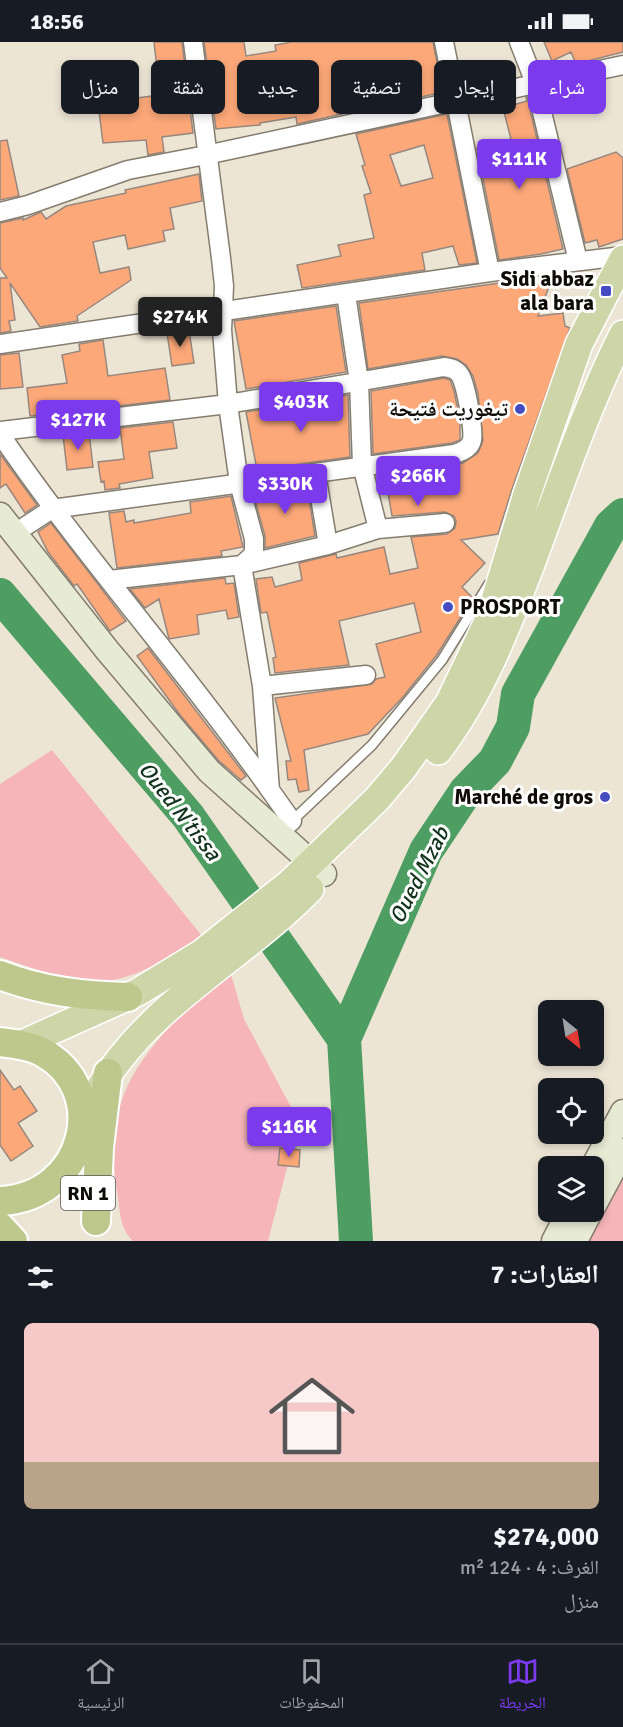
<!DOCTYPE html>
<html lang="ar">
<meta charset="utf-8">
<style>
:root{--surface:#171b24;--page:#242831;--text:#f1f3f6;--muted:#9ea1a6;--line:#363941;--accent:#7c3aed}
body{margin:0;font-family:Signika,"Noto Naskh Arabic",sans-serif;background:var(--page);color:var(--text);direction:rtl;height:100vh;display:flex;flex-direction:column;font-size:22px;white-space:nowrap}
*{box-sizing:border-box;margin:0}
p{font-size:20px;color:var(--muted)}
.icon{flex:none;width:33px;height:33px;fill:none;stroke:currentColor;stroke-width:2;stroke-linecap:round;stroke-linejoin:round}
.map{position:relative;height:1199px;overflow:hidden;direction:ltr}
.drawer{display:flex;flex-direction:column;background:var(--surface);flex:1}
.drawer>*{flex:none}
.top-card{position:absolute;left:18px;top:18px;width:588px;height:54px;direction:rtl;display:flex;gap:12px}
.needle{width:39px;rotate:150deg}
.tools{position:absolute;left:538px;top:958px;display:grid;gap:12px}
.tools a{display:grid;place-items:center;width:66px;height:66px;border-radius:9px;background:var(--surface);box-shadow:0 3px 9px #0003;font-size:30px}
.price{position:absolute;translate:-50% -51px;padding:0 14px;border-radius:6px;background:var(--accent);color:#fff;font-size:20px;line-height:39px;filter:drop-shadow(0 2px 3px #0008)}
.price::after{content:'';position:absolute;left:50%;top:36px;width:18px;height:14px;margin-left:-9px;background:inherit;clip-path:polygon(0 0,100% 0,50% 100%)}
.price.on{background:#222;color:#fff}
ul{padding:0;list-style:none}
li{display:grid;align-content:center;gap:12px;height:318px;padding:0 24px}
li+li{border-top:2px solid var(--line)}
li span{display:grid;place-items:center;height:186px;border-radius:9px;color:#555}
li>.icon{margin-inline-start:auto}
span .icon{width:108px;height:108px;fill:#fffc;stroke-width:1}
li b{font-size:26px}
h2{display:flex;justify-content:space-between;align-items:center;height:72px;padding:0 24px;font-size:26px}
.tag{padding:0 21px;border-radius:9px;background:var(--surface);box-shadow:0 3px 9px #0003;font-size:21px;line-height:54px}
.tag.on{background:var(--accent);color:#fff}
.status{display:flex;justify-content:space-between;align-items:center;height:42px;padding:0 30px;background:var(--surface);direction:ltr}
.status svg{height:16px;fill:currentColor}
.tab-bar{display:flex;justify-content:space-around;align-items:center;height:84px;border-top:2px solid var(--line);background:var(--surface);font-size:16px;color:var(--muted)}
.tab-bar a{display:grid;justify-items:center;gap:3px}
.tab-bar .on{color:var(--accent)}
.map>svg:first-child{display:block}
.green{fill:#f6b5b8}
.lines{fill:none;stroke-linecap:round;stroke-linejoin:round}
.river{stroke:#4e9d63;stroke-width:34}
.building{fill:#fca879;stroke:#97877e;stroke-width:1.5;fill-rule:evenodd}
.service-casing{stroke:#847c6e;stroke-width:12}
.minor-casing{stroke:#847c6e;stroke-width:21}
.secondary-casing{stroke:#847c6e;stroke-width:27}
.primary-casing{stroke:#fff;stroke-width:30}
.trunk-casing{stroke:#fff;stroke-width:32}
.service{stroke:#fff;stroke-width:9}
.minor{stroke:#fff;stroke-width:18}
.secondary{stroke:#e7ebd4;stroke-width:24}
.primary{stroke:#ced6a9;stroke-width:27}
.trunk{stroke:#bec88c;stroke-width:28}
.poi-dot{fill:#454bc0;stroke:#fff;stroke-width:2}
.labels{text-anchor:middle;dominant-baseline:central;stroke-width:6;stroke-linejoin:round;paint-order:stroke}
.shield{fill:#fff;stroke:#575551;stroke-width:1.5}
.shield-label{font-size:20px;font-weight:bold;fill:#0f0c07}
.poi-label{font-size:21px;font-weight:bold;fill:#0f0c07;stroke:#fff;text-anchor:end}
.water-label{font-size:22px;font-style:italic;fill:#11331b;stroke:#fff}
</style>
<div class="status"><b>18:56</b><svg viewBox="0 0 49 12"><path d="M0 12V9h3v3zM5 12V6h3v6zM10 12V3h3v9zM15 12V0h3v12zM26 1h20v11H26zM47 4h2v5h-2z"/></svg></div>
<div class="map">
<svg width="623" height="1199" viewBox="0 0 623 1199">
<rect width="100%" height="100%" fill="#ede5d4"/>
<path class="green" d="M52 708 202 894C178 909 153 927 125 935 84 948 39 928 0 915V742Z
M230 929 244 977 299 1080 268 1199H133C119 1186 120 1167 117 1148 111 1116 113 1076 127 1045 148 1000 193 961 230 929Z
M623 1134V1199H589Z"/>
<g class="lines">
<path class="river" d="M0 553 188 774 344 997
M356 1199 344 997 426 809 466 749 495 719 513 685 518 652 611 484 623 473"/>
</g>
<path class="building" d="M154 0H182L193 91 162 95 164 110 148 113 146 98 103 101 98 61 160 53Z
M204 0H244L246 14 276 9 275 3 292 0H433L443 50 399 60 397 47 366 52 369 66 297 82 296 75 260 81V83L216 87Z
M544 0H623V10L576 22 571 10 552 19Z
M526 55H527L563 207 541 212 499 218 477 106 511 97 503 66 527 59Z
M447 72 477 221 459 223 453 204 422 211 425 228 302 246 297 223 341 214 338 203 374 196 364 153 371 151 362 124 365 123 356 92ZM424 103 433 136 401 144 390 113Z
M7 98 19 154 0 158V99Z
M616 110 623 116V197L599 205 597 198 585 201 567 127Z
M199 132 202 159 170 166 174 187 163 189 165 199 128 207 125 193 93 200 100 231 129 225 131 238 77 274 78 279 40 285 10 241 15 278 9 279 11 289 0 291V236H7L0 226V181L23 176V178L41 170 46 177 66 164 126 151 125 148Z
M527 237 549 245 538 274 563 271 565 284 570 286 512 447 498 492 461 498 485 521 462 545 473 556 436 614 402 656 368 692 304 708 309 748 299 750 296 737 288 738 286 719H291L275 656 372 642 376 637 385 635 376 602 421 590 414 561 339 579 349 623 275 631 273 616 276 615 267 570 261 571 256 537 272 535 275 545 302 538 299 521 336 512 337 516 384 505 390 532 418 526 411 495 447 492 455 486 456 479 454 474 445 470 392 474 385 433 463 421 478 411 483 399 478 352 473 334 466 323 457 317 442 314 368 327 359 261Z
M336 264 346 330 246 347 234 279Z
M189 288 194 321 172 324 167 291Z
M103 298 108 334 165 326 170 358 30 374 27 346 67 341 62 313 80 309 79 302Z
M19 311 23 345 0 347V313Z
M444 336 450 338 454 349 460 377V398L452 401 373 412 371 349Z
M348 353 350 415 257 428 246 370Z
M173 380 177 406 149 410 153 436 119 442 120 446 105 448 104 439 101 440 98 420 124 417 120 386Z
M89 390 93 425 67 428 63 393Z
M0 412 37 463 25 471 6 442 0 446Z
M307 444 315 494 265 506V494L253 451Z
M231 454 243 505 221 509 222 514 117 526 109 471 124 469 126 480 134 478V481L191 471 190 460Z
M51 481 91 533 126 579 110 589 77 542 74 544 48 510 38 490Z
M225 536 226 542 234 541 239 575 228 577 226 568 197 573 199 592 169 597 159 557 145 566 130 547Z
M148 606 246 734 241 738 219 719 180 673 137 614Z
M0 1028 14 1048 20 1044 37 1069 18 1081 33 1104 11 1119 0 1103Z
M280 1106 300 1108 299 1125 278 1123Z"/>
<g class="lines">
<g class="service-casing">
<path id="service" d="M292 779 372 703 442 618 489 542"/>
</g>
<g class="minor-casing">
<path id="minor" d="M193 0 221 216 224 244 222 288 228 362 239 441 254 497V512L242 523 262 644 270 748 292 779 277 791
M444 0 490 230
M519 0 535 41 578 219
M0 170 28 163 128 128 206 113 623 23
M346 252 359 340 362 423 378 487
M0 302 490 230 623 214
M0 389 228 362 444 325C451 326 456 327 460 333 466 343 474 387 472 398 470 407 462 410 454 412L52 467 15 491
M0 392C84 515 184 626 270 748
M316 431 328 503
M109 538 242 523 328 503 378 487 445 481
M262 644 366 633"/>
</g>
<g class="secondary-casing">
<path id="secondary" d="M0 473 107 608 209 729 324 832
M593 1125 623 1070
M594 1163 623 1109
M554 1199 569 1170
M575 1199 590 1170"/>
</g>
<g class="primary-casing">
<path id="primary" d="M438 709C482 651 507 585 533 517 561 441 587 364 623 292
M22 1002 138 950 202 911 290 841 377 757 404 725 449 661 490 575 527 452 579 302 623 217
M98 1049C148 962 242 917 310 847"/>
</g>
<g class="trunk-casing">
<path id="trunk" d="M0 933C42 949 83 954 128 955
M0 1000C14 1002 28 1003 40 1009 114 1047 85 1156 0 1159
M96 1179 99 1105 108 1031
M0 1185 13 1199"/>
</g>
<use href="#service" class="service"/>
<use href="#minor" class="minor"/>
<use href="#secondary" class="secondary"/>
<use href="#primary" class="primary"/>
<use href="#trunk" class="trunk"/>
</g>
<g class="poi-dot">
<rect x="600" y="243" width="12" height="12" rx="3"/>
<circle cx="520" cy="367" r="6"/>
<circle cx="448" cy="565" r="6"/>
<circle cx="605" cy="755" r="6"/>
</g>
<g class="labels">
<rect class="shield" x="61" y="1134" width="54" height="34" rx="4.5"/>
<g class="shield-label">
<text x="88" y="1151">RN 1</text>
</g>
<g class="poi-label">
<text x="594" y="237">Sidi abbaz<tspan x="594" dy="24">ala bara</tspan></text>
<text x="508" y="367">تيغوريت فتيحة</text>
<text x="460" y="565" text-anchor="start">PROSPORT</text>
<text x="593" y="755">Marché de gros</text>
</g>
<g class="water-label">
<text transform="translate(180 769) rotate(52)">Oued N'tissa</text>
<text transform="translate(419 833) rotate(-63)">Oued Mzab</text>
</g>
</g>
</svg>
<div class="tools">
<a><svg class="needle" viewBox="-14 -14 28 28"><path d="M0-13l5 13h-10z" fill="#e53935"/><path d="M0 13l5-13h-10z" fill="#9ea1a6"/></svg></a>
<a><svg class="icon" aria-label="locate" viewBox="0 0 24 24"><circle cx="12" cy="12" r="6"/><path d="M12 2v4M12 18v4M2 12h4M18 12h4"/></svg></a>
<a><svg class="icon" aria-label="layers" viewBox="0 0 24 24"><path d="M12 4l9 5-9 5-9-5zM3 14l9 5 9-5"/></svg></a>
</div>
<b class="price" style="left:519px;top:148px">$111K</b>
<b class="price on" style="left:180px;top:306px">$274K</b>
<b class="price" style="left:301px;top:391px">$403K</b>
<b class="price" style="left:78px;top:409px">$127K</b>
<b class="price" style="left:418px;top:465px">$266K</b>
<b class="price" style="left:285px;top:473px">$330K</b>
<b class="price" style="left:289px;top:1116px">$116K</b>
<div class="top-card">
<a class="tag on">شراء</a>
<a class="tag">إيجار</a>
<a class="tag">تصفية</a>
<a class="tag">جديد</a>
<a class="tag">شقة</a>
<a class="tag">منزل</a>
</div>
</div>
<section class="drawer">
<h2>العقارات: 7<svg class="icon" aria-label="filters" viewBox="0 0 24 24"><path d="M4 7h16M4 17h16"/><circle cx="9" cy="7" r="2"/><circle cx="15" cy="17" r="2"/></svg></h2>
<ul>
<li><span style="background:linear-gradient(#f6c9c9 75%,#b9a48a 0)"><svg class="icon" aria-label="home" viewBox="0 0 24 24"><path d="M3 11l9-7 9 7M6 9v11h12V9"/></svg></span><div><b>$274,000</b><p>الغرف: 4 · 124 m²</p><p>منزل</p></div></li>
</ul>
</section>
<nav class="tab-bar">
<a class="on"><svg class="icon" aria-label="map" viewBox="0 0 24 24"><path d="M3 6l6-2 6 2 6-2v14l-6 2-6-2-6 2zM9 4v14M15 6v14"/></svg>الخريطة</a>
<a><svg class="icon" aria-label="saved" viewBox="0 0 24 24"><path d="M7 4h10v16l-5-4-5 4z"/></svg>المحفوظات</a>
<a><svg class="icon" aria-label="home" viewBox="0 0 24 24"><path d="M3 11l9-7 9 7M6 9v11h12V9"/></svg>الرئيسية</a>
</nav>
